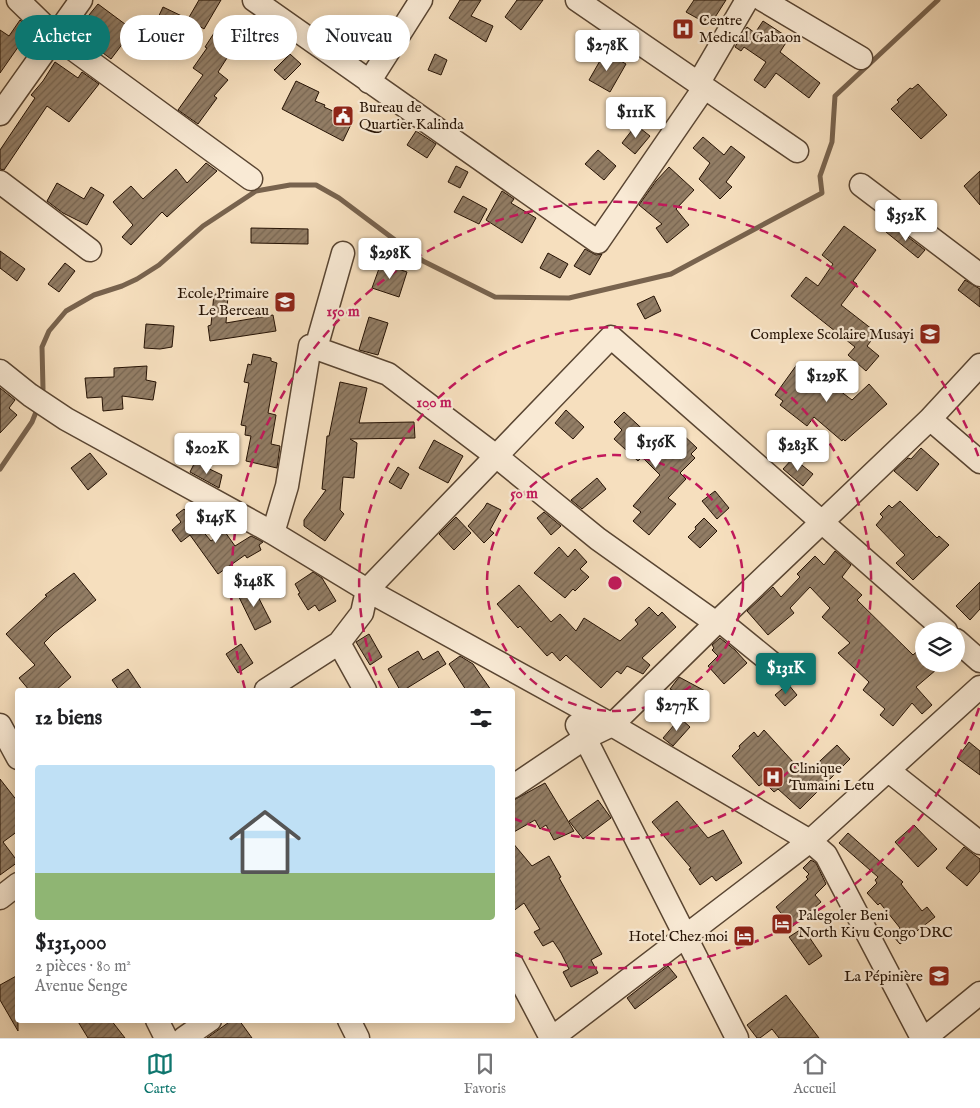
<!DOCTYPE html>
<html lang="fr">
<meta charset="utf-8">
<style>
:root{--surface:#fff;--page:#f6f6f6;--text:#202124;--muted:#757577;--line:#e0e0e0;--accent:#0f766e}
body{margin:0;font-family:"IM FELL English",serif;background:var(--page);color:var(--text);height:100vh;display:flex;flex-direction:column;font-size:19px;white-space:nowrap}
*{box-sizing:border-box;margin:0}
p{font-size:16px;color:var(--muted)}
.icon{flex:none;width:28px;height:28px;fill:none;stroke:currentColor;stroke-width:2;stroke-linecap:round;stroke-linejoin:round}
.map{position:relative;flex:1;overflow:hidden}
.sheet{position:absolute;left:15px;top:688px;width:500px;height:335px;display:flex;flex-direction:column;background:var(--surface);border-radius:5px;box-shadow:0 2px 12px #0003}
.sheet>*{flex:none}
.banner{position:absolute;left:15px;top:15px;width:500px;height:45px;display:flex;gap:10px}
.tools{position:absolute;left:915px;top:622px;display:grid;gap:10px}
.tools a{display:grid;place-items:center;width:50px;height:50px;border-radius:50%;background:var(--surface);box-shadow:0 2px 12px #0003;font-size:25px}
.price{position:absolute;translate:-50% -42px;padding:0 11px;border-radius:5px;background:#fff;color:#222;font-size:16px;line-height:32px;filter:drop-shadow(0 1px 2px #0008)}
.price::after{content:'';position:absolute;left:50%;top:30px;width:15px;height:11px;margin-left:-8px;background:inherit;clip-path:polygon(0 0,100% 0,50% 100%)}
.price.current{background:var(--accent);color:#fff}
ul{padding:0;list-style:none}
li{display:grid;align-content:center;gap:10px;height:265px;padding:0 20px}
li span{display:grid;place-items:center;height:155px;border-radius:5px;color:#555}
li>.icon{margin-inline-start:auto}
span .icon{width:90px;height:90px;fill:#fffc;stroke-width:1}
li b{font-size:21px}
h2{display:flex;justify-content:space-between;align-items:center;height:60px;padding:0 20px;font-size:21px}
.chip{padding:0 18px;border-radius:22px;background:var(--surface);box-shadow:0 2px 12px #0003;font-size:18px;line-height:45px}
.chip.current{background:var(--accent);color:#fff}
.tabs{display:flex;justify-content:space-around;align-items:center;height:70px;border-top:1px solid var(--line);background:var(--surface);font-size:14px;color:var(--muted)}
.tabs a{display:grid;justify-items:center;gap:2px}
.tabs .current{color:var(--accent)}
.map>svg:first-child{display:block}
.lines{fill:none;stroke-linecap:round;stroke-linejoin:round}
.stream{stroke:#78634e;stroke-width:5}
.building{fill:url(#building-hatch);stroke:#251204}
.minor-casing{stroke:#594532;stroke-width:25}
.minor{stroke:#f9ead5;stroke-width:22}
.ring{fill:none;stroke:#c2185b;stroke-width:2.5;stroke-dasharray:9 6}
.labels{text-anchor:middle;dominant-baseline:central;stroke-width:4.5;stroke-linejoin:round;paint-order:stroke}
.poi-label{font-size:15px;fill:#251204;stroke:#f9ead5;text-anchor:start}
.centre{fill:#c2185b;stroke:#f9ead5;stroke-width:2.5}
.ring-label{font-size:15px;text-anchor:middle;font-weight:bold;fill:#c2185b;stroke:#f9ead5;stroke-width:4.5;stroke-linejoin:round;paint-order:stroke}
</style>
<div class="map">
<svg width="980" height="1038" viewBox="0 0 980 1038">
<defs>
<pattern id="building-hatch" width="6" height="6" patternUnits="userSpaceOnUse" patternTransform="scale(1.25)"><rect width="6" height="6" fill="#927d65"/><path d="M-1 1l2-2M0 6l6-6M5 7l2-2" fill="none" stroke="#776551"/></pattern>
</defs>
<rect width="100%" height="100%" fill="#f6dfbe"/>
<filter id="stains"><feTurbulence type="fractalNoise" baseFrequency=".004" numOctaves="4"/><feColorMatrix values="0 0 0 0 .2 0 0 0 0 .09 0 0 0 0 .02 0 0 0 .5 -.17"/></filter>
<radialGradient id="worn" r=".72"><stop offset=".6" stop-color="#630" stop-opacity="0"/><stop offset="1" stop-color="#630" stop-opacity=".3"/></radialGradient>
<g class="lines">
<path class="stream" d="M41 396 43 389 42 347 49 331 66 311 94 295 122 286 137 279 159 265 203 226 256 191 290 185H316L339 198 423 261 495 297 569 298 671 274 822 193 820 176 832 142 835 96 938 0
M0 469 32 422 38 407"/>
</g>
<path class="building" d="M199 0H221L204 29 188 19Z
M460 0H481L471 16 493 26 486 42 449 18Z
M517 0H543L521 30 505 17Z
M694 0H726L712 22 706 19 704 22 686 12Z
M98 4 133 30 111 59 75 32Z
M163 7 186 18 179 34 156 22Z
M20 20 30 30 0 73V30L9 36Z
M763 21 789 38 780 52 820 83 809 98 776 73 765 88 754 80 766 62 744 47 741 51 735 47 747 27 755 33Z
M216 30 236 44 218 72 228 80 214 96 217 98 198 124 178 110 203 75 193 68 207 48 205 47Z
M605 52 626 64 610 92 589 80Z
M290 54 301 64 285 80 274 70Z
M435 54 447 60 441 75 428 70Z
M55 62 78 78 82 72 99 84 69 122 47 106 4 170 0 169V150L35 98 31 95 43 81Z
M296 81 319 92 315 101 325 105 324 107 353 120 343 141 282 109Z
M918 84 947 115 921 139 891 109 899 102 897 100 910 88 912 89Z
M636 125 650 136 635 154 622 143Z
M416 131 436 144 427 158 407 145Z
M703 137 724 155 731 146 745 157 726 182 732 187 720 199 699 179 710 163 693 148Z
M598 150 616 166 604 180 585 164Z
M206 163 217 171 167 217 162 212 131 245 122 237 133 225 113 202 131 186 143 199 176 169 187 183Z
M456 166 468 172 460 188 448 182Z
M669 167 694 190 676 209 689 225 667 243 656 228 662 224 639 205 656 181Z
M980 171V205L964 186Z
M57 183 84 199 91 187 104 195 87 225 63 213 47 201Z
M502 191 514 199 511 203 536 218 522 243 486 220Z
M463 196 487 209 479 224 454 212Z
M892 225 925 250 918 258 886 232Z
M844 226 876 250 853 281 857 284 841 305 877 333 867 346 879 356 866 371 848 355 855 347 791 296 806 277 818 286 833 264 822 255Z
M251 228 308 229V244L251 243Z
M585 249 596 255 602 254 590 275 574 266Z
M0 251 25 269 17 281 0 268Z
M548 253 568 264 560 278 540 268Z
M65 263 75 271 59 292 48 284Z
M381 263 407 272 399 297 372 288Z
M965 280 980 289V307L958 290Z
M214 294 228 295 226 323 273 315 276 331 210 341 208 326 211 325Z
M654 296 661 311 645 319 637 304Z
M369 317 388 323 378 355 359 350Z
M146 324 174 326 172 347 160 349 144 348Z
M253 354 271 358V361L277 363 268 413 276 415 271 444 280 446 277 468 246 461 251 436 245 435 246 426 241 425 249 383 244 382 248 364 251 365Z
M798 363 804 367 806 365 852 400 869 384 887 404 845 441 843 439 842 441 814 417 807 426 780 405 783 401 775 395Z
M147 366 146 380 156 382 153 400 122 396 123 409 103 411 102 397 87 398 85 378 114 377V368Z
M340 382 367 388 359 423 414 422 415 438 350 439 357 443 354 478 343 477 340 510 344 514 325 541 304 526V520L326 490 322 489 327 436H329Z
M0 388 15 400 9 408 17 415 0 433Z
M566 410 584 427 573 439 555 423Z
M624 412 663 448 679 431 697 448 691 454 695 458 680 473 686 479 668 498 676 504 649 535 633 521 641 512 633 506 660 475 642 457 638 461 614 439 622 430 614 422Z
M434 440 463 456 448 483 419 468Z
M921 448 939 464 917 491 894 471 908 458 911 459Z
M90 453 107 474 88 490 71 468Z
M793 458 813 474 803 486 783 469Z
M195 462 222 475 219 488 190 472Z
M398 467 409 474 401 489 389 482Z
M597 478 606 489 582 509 571 500Z
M715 491 729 508 717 519 702 501Z
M900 501 937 538 939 536 949 545 913 580 896 563 905 555 876 525 883 517 880 514 889 505 892 508Z
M487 503 501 510 490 530 494 533 484 543 468 526 484 508Z
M184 509 211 541 225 532 235 546 251 536 263 542 259 545 261 550 247 558 245 555 218 574 190 535 181 542 172 530 181 522 176 515Z
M544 512 561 526 551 535 537 518Z
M456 517 471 533 454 550 439 534Z
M704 518 717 531 700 548 688 537 696 529 695 527Z
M559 547 568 557 575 549 587 562 580 569 589 577 575 591 573 589 565 598 534 573Z
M835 551 851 565 842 577 862 595 857 600 913 655 924 645V664H943L916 687 932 705 922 714 912 703 893 726 880 715 885 709 863 690 869 682 838 653 850 643 822 617 830 608 810 587 790 608 794 613 768 635 747 611 773 587 781 597 800 577 797 574 815 556 824 565Z
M313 572 322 578 336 601 319 611 315 605 308 610 298 594 300 593 295 584Z
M74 573 96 600 54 633 44 643 71 677 56 690H29L19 678 35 665 6 634 47 596 45 595Z
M980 582V609L970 620 956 606Z
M252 585 271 622 255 630 237 593Z
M519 585 551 622 560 614 576 631 584 618 620 641 638 624 635 620 649 607 658 616 662 612 676 627 642 658 650 665 643 674 627 666 621 674 617 671 601 688 566 655 560 661 552 652 547 656 520 626 518 628 497 604Z
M369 634 382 657 370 665 356 642Z
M720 638 735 650 747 663 724 684 708 666 718 656 712 650 714 648 712 645Z
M241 644 253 663 238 673 226 654Z
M418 651 423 660 438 651 446 664 404 690H400L388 669Z
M460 656 473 664 491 690H466L449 664Z
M128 669 142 690H119L112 680Z
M679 677 707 692 700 705 670 689Z
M788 684 797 695 785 706 775 695Z
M680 718 690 727 673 746 663 738Z
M764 730 805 775 837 745 850 759 800 809 778 789 774 792 764 782 759 786 732 756 740 748 739 746 754 732 758 737Z
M969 742 980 751V775L957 758Z
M0 779 18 802V831L3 842 18 862 0 875Z
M545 783 574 831 554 840 546 825 540 829 535 820 512 833V801Z
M598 800 611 818 583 839 569 821Z
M677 801 708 838 723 830 742 863 716 881 712 876 700 885 689 869 691 868 652 822Z
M914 825 937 849 918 867 895 842Z
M848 833 903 882 901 884 922 911 927 907 935 917 900 944 892 935 900 928 880 903 878 905 867 893 877 883 875 880 878 877 839 843Z
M512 842 532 866 549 856 561 877 559 878 602 954 591 960 598 973 571 987 563 972 569 969 561 953 553 941 543 946 534 932 540 929 524 903 512 912Z
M964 847 980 859V871L967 886 946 868Z
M811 860 816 863 826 884 815 895 821 902 792 927 776 907 808 879 806 877 809 874 803 868Z
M803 928 822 956 809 965 789 937Z
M668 966 677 977 635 1009 627 998Z
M18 975V1031L0 1000V985Z
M786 995 819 1038H779L772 1029 760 1038H757L747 1025Z
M77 1020H111L125 1038H88Z
M232 1020H239L252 1038H207Z"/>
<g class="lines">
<g class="minor-casing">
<path id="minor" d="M18 0 55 36 251 179
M254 0 598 242 704 88
M577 0 797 151
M763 0 861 58
M369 82 421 0
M698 84 747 0
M0 114 81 0
M0 182 90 250
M861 185 980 275
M316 348 343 253
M0 371 30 395 66 419 273 533 367 590 612 725 810 841 826 855 922 1038
M930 419 980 462
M273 533 287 486 310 346 388 374 496 456 598 539 716 623
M719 620 773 664
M956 640 980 661
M339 643 365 690
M266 690 339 643 362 613 367 590 611 337 946 631
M0 725 18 758
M577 725 585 738 737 1038
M889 771 980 843
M512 787 585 738 612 725 716 623 930 419 980 365
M0 898 18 884
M512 964 551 1038
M157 1020 166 1038
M349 1020 358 1038
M184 1038 210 1020
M552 1038 810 841 980 687
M925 1038 980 993"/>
</g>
<use href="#minor" class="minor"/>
</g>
<g class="ring">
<circle cx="615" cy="583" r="128"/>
<path d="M382 689A256 256 0 1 1 513 818"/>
<path d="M979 708A385 385 0 0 1 515 955M245 689A385 385 0 0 1 979 458"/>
</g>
<defs>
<g id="hospital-square" transform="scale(1.125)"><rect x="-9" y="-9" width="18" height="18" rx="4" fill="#8f2418" stroke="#f9ead5"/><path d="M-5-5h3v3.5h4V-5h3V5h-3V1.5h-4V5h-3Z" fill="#fff"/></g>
<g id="civic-square" transform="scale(1.125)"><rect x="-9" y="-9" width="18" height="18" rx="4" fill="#8f2418" stroke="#f9ead5"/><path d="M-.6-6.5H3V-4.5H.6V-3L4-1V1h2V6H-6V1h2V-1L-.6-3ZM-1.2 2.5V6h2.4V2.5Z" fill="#fff"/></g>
<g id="school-square" transform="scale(1.125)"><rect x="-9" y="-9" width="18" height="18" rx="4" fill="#8f2418" stroke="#f9ead5"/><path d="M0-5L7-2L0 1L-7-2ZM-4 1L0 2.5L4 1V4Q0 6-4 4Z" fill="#fff"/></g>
<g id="hotel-square" transform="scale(1.125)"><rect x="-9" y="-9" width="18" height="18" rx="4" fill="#8f2418" stroke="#f9ead5"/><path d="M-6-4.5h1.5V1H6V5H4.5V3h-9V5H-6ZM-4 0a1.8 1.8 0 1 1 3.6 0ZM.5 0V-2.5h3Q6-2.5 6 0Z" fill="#fff"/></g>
</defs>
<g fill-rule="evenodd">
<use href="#hospital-square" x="683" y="29"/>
<use href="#civic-square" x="343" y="116"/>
<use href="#school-square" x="285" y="302"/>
<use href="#school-square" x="930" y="334"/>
<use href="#hospital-square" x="773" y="777"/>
<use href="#hotel-square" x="782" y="924"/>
<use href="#hotel-square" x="744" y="936"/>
<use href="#school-square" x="939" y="976"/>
</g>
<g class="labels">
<g class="poi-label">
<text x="699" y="20">Centre<tspan x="699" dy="17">Medical Gabaon</tspan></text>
<text x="359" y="107">Bureau de<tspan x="359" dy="17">Quartier Kalinda</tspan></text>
<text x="269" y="293" text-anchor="end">Ecole Primaire<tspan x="269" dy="17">Le Berceau</tspan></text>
<text x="914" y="334" text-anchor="end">Complexe Scolaire Musayi</text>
<text x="789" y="768">Clinique<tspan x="789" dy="17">Tumaini Letu</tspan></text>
<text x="798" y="915">Palegoler Beni<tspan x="798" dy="17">North Kivu Congo DRC</tspan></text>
<text x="728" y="936" text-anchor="end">Hotel Chez moi</text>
<text x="923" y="976" text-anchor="end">La Pépinière</text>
</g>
</g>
<circle cx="615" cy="583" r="8" class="centre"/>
<g class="ring-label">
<text x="343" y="316">150 m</text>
<text x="434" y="407">100 m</text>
<text x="524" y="498">50 m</text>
</g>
<rect width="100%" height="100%" filter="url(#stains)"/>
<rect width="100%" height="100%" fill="url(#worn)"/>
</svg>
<div class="tools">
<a><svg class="icon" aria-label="layers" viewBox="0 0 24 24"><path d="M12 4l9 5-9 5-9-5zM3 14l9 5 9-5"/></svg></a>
</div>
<b class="price" style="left:607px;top:72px">$278K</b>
<b class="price" style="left:636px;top:139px">$111K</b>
<b class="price" style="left:906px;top:242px">$352K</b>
<b class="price" style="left:390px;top:280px">$298K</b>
<b class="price" style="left:827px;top:403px">$129K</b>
<b class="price" style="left:656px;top:469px">$156K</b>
<b class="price" style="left:798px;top:472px">$283K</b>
<b class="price" style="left:207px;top:475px">$202K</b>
<b class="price" style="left:216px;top:544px">$145K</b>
<b class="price" style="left:254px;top:608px">$148K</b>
<b class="price current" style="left:786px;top:695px">$131K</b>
<b class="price" style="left:677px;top:732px">$277K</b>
<div class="banner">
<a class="chip current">Acheter</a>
<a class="chip">Louer</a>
<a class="chip">Filtres</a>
<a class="chip">Nouveau</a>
</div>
<section class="sheet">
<h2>12 biens<svg class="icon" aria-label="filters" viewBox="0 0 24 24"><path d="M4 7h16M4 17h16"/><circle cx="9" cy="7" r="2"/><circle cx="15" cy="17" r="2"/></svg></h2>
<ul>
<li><span style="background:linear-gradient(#bfe0f5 70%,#8fb573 0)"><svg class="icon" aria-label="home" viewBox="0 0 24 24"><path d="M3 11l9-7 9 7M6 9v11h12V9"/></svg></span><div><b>$131,000</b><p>2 pièces · 80 m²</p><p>Avenue Senge</p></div></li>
</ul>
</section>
</div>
<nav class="tabs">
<a class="current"><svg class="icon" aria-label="map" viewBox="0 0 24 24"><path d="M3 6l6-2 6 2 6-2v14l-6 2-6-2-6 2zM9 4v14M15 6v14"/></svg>Carte</a>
<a><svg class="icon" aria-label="saved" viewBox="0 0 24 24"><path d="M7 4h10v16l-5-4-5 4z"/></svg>Favoris</a>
<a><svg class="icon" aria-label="home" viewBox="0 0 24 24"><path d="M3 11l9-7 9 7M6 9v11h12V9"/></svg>Accueil</a>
</nav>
